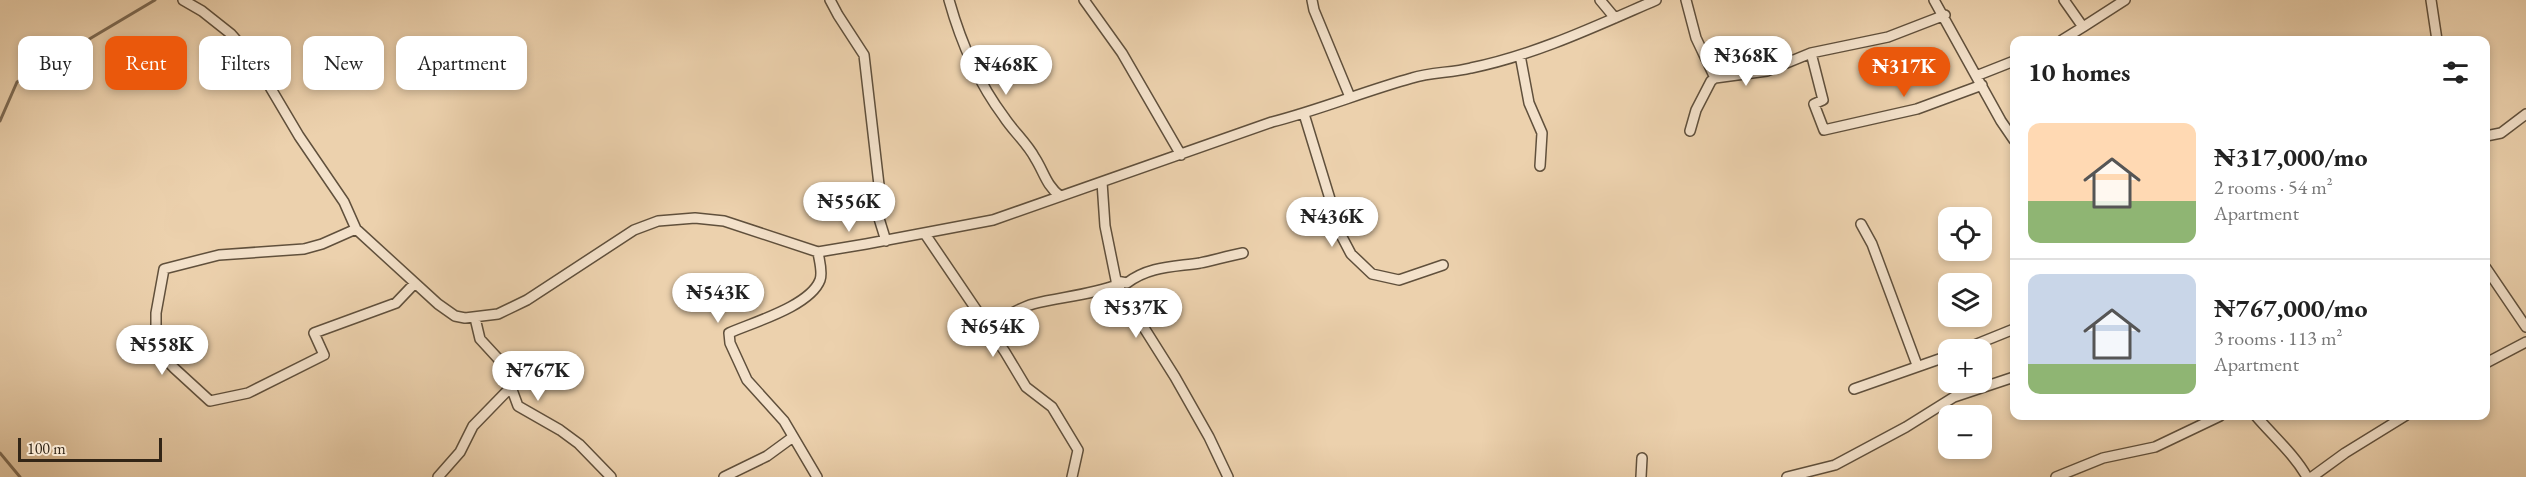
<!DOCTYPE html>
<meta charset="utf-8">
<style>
:root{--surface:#fff;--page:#f2f2f2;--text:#222;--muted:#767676;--line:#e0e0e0;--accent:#ea580c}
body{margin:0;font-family:"EB Garamond",serif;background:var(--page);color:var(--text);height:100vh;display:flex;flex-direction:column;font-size:22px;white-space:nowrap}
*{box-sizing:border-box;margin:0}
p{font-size:20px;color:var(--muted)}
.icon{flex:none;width:33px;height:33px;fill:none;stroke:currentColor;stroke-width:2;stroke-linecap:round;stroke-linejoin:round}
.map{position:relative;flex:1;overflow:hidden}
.panel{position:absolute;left:2010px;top:36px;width:480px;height:384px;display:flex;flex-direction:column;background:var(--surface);border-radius:12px;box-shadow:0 3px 9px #0003}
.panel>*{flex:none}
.banner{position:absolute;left:18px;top:36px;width:570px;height:54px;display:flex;gap:12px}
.tools{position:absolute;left:1938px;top:207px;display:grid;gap:12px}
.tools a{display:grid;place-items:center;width:54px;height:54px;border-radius:12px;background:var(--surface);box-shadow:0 3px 9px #0003;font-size:30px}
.scale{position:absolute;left:18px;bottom:15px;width:144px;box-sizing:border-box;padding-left:6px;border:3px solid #322516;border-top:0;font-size:16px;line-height:21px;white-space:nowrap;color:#322516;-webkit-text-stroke:4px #f3e1ca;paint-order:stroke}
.price{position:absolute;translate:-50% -51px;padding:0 14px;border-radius:21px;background:#fff;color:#222;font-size:20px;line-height:39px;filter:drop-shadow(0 2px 3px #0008)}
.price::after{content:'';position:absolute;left:50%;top:36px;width:18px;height:14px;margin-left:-9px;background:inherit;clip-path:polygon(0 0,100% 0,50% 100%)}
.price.active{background:var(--accent);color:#fff}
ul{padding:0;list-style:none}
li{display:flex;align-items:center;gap:18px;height:150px;padding:0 18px}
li+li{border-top:2px solid var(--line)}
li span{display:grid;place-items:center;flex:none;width:168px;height:120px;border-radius:12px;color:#555}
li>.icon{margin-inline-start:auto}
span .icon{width:72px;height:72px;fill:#fffc;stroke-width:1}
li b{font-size:26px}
h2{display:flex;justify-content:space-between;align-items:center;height:72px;padding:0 18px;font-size:26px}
.chip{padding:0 21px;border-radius:12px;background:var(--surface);box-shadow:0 3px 9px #0003;font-size:21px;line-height:54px}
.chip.active{background:var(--accent);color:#fff}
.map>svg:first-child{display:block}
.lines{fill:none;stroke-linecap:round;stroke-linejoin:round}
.stream{stroke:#7c6952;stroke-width:3}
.street-casing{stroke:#60503c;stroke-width:12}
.street{stroke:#f3e1ca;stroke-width:9}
</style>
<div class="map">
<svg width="2526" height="477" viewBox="0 0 2526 477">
<rect width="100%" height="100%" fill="#ecd1ad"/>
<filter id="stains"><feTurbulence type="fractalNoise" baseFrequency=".00333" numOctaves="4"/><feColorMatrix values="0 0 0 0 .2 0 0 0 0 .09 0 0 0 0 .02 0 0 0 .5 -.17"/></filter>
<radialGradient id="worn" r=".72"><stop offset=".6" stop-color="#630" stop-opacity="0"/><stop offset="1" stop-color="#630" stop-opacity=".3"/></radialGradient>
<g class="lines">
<path class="stream" d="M0 121 17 82 155 0
M0 453 20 477"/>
<g class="street-casing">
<path id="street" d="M183 0 202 11 231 34 254 60 299 136 344 202 356 229 438 304 455 316 465 318 498 314 527 300 634 230 658 221 695 218 724 221 818 252 866 244 993 220 1272 122C1319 110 1365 91 1412 78 1431 72 1451 73 1471 68 1535 55 1596 26 1656 0
M830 0 838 15 864 55 879 185 877 212 886 241
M949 0C961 43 977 81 1004 117 1013 131 1027 143 1035 158 1044 172 1046 185 1060 196
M1084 0 1122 53 1181 155
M1312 0 1314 10 1350 97
M1600 0 1615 18
M1686 0 1696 38 1715 78
M1934 0 2001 121 2014 140
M2431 0 2437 40
M2083 27 2125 0
M2062 40 2083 27 2064 0
M1811 53 1823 100 1814 104 1824 130 1917 109 1982 85
M1520 55 1529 103 1542 133 1540 166
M1976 76 2014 61
M1304 114 1341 235 1351 254 1372 274 1399 280 1443 265
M1690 131 1696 110 1711 81 1715 78 1767 71 1811 53 1888 37 1945 15
M2486 136 2501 133 2526 114
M1102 182 1105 226 1117 285 1175 377 1209 437 1228 477
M1861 224 1872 244 1917 365
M356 229 322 244 304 249 219 255 164 269 156 313V349L174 368 210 401 248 393 324 355 314 333 396 303 415 283
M925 234 1005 352 1026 387 1052 407 1078 450 1072 477
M2486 268 2526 327
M1116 281 1127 283C1149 266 1174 267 1200 263 1214 260 1228 256 1243 253
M475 318 480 339 513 375 511 387 518 406 560 430 579 444 611 477
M985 324C1005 320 1015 309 1033 304 1061 297 1090 295 1117 285
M1962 350 2014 329
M2486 363 2526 342
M1854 389 1948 356
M2256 416C2273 436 2294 454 2307 477
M438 477 460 452 473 426 511 387
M724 477 767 456 793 437
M817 477 784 421 747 380 730 343 729 333C754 322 810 306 820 280 823 272 819 260 818 252
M1641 477 1642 458
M1787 477 1835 465 1906 427 1954 397 2014 377
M2056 477 2103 458 2155 447 2220 416
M2312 477 2345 453 2405 416"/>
</g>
<use href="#street" class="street"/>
</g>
<rect width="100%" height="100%" filter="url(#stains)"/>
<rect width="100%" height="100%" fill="url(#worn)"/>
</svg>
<div class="tools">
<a><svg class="icon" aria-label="locate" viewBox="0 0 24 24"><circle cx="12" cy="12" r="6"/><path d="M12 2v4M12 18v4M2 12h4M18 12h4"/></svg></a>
<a><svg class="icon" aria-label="layers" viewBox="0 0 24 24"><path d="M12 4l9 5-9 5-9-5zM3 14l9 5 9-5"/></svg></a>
<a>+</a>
<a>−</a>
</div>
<div class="scale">100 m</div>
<b class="price" style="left:1746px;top:87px">₦368K</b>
<b class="price" style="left:1006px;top:96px">₦468K</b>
<b class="price active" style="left:1904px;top:98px">₦317K</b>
<b class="price" style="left:849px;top:233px">₦556K</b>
<b class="price" style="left:1332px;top:248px">₦436K</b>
<b class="price" style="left:718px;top:324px">₦543K</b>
<b class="price" style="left:1136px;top:339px">₦537K</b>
<b class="price" style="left:993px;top:358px">₦654K</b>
<b class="price" style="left:162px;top:376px">₦558K</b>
<b class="price" style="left:538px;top:402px">₦767K</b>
<div class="banner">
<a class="chip">Buy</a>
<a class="chip active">Rent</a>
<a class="chip">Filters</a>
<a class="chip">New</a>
<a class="chip">Apartment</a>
</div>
<section class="panel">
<h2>10 homes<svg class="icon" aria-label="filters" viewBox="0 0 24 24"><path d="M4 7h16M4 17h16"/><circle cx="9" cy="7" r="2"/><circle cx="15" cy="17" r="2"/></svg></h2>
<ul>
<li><span style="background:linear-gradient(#ffd9b3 65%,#8fb573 0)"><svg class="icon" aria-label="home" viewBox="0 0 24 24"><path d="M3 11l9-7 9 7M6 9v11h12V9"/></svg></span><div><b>₦317,000/mo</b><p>2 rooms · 54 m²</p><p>Apartment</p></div></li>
<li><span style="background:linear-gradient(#c9d6e8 75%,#8fb573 0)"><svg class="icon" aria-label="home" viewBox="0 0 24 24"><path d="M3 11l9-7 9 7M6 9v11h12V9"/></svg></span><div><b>₦767,000/mo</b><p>3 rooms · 113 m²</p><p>Apartment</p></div></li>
</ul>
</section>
</div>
